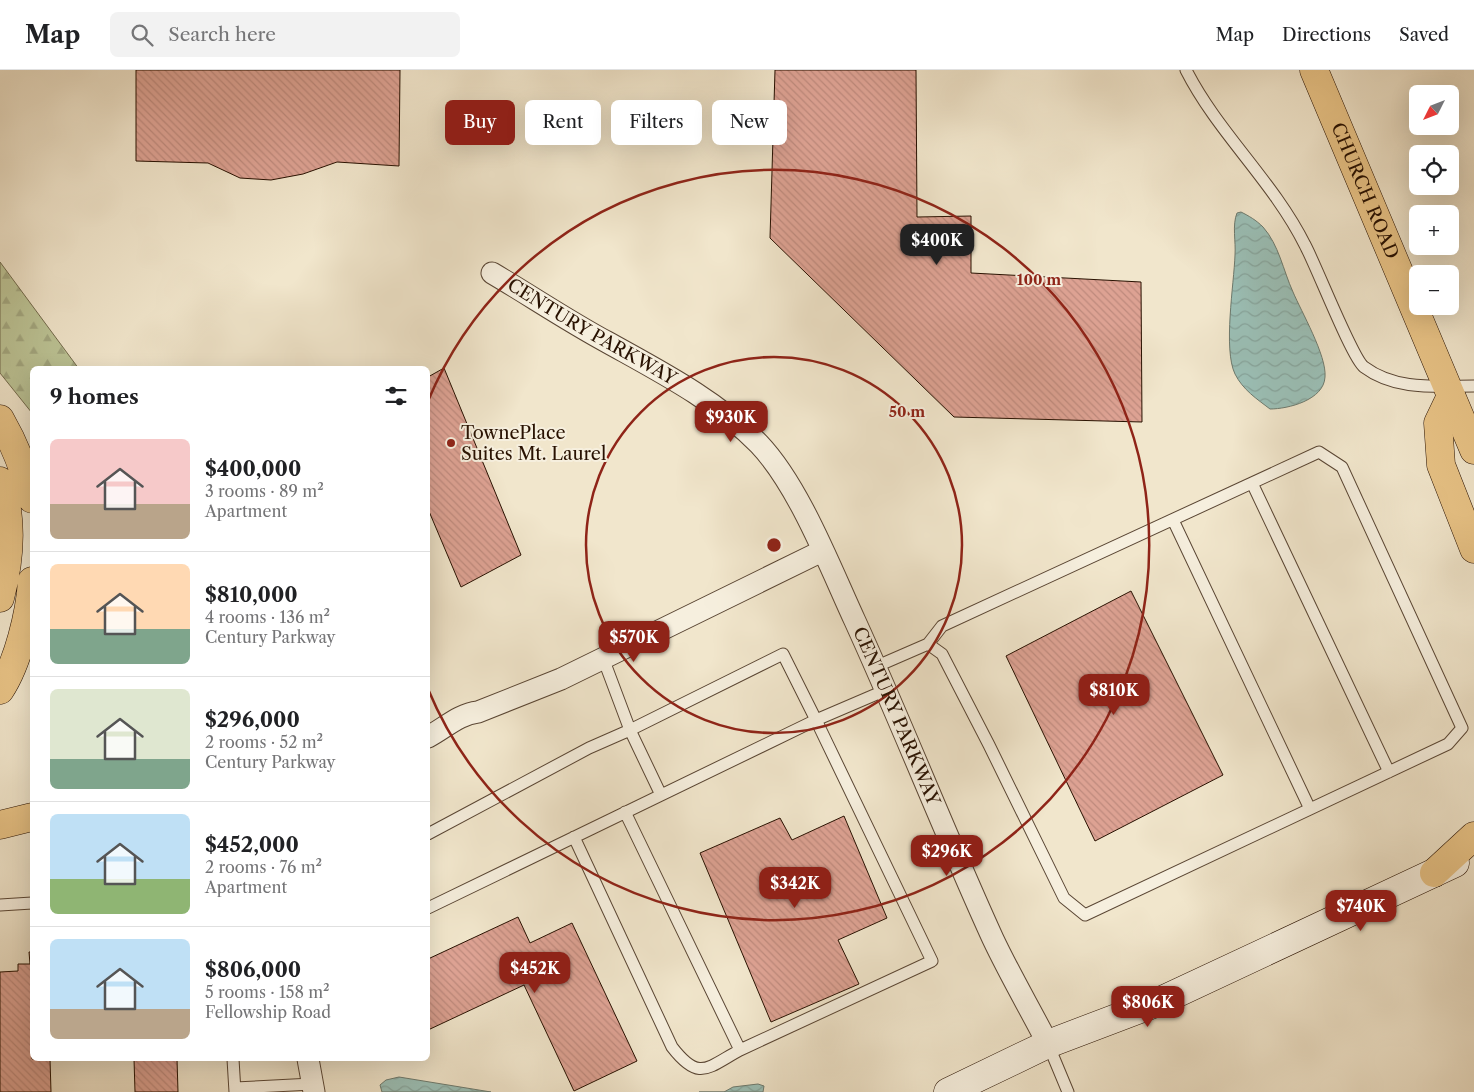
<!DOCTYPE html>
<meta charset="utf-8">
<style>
:root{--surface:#fff;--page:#f2f2f2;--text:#202124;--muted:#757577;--line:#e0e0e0;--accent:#8f2418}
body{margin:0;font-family:"Libre Caslon Text",serif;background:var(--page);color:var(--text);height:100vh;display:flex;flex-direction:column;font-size:19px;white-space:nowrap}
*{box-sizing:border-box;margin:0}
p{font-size:16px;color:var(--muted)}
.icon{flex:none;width:28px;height:28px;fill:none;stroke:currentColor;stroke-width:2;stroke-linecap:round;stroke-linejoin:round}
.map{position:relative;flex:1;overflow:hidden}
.details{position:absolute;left:30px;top:296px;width:400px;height:695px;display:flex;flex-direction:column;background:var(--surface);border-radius:8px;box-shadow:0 5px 20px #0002}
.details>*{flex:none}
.top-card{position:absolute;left:445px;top:30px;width:475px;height:45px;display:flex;gap:10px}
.needle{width:32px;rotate:228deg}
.buttons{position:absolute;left:1409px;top:15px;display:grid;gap:10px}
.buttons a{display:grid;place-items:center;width:50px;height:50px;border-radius:8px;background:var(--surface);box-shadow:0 5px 20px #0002;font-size:25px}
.price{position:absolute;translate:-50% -42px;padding:0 11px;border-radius:10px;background:var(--accent);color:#fff;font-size:16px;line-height:32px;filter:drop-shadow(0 1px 2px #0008)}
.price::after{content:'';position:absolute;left:50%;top:30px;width:15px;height:11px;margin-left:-8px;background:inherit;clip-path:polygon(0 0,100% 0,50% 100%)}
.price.on{background:#222;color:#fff}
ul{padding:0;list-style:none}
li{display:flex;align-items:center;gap:15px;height:125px;padding:0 20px}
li+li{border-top:1px solid var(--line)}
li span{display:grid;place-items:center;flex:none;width:140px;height:100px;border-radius:8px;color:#555}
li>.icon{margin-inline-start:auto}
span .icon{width:60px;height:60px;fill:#fffc;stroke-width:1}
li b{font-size:21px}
h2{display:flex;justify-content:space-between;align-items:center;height:60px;padding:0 20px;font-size:21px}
.pill{padding:0 18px;border-radius:8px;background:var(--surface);box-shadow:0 5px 20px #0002;font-size:18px;line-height:45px}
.pill.on{background:var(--accent);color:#fff}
header{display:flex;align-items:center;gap:30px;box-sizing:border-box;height:70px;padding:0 25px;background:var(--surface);border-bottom:1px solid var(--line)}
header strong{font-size:24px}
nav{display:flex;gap:28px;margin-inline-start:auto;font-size:18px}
.search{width:350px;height:45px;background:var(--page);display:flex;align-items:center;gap:12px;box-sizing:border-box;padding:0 18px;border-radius:8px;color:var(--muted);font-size:19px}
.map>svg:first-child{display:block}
.forest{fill:url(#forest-firs);stroke:#726a4c}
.water{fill:url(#water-waves);stroke:#6d7a6e}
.building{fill:url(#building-back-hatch);stroke:#281101}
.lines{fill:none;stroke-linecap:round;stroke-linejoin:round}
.lane-casing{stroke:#5a4634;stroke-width:13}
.street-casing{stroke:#5a4634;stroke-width:23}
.secondary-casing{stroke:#281101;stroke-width:29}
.primary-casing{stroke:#281101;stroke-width:29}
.highway-casing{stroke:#281101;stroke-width:29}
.lane{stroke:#f6efde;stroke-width:11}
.street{stroke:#f6efde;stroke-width:21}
.secondary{stroke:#f6efde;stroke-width:28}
.primary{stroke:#e8c386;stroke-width:28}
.highway{stroke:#e8c386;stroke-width:28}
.ring{fill:none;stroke:#8f2418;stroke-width:2.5}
.poi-dot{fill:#8f2418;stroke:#f6efde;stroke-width:2}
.labels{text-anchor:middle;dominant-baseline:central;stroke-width:4;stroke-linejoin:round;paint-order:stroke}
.street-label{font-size:18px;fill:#281101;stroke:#f6efde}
.poi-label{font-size:18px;fill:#281101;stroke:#f6efde;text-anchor:start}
.centre{fill:#8f2418;stroke:#f6efde;stroke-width:2.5}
.ring-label{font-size:15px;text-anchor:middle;font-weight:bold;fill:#8f2418;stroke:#f6efde;stroke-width:4;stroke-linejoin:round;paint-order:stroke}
</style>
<header>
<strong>Map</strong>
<div class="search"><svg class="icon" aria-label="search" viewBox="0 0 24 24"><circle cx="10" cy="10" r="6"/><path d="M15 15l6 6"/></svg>Search here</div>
<nav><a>Map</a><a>Directions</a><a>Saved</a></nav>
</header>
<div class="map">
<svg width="1474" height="1022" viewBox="0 0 1474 1022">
<defs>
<pattern id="forest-firs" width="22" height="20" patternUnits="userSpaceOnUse" patternTransform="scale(1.25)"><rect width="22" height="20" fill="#bcc496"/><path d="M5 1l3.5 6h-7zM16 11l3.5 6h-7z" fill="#a2a780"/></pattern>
<pattern id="water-waves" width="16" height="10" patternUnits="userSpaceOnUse" patternTransform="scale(1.25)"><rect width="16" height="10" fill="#9bc0b7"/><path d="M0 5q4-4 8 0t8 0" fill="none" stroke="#86a49c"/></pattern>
<pattern id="building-back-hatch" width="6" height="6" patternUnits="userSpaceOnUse" patternTransform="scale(1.25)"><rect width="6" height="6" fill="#dda293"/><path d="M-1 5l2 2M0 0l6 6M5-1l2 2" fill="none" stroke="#be8a7d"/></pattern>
</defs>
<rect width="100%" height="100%" fill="#f1e6cc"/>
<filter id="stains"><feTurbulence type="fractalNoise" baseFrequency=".004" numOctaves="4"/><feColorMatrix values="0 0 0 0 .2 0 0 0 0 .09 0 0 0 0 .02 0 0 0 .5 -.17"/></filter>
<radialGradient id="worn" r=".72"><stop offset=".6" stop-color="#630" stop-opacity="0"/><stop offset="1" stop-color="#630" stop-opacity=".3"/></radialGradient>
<path class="forest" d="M0 192 79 299H32V343L0 303Z"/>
<path class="water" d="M1241 142C1249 146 1256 150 1263 157 1279 175 1283 200 1293 222 1301 241 1327 286 1325 307 1324 330 1288 339 1270 339 1257 329 1243 320 1235 304 1223 279 1234 214 1235 185 1236 172 1232 155 1237 143Z
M399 1007 491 1022H382L380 1015 386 1010Z
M758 1014 764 1016 763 1022H699H724L733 1017Z"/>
<path class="building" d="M136 0H400L399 96 337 92 303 104 271 110 240 108 208 93 136 91Z
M775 0H916L917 147 971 146V203L1141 212 1142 352 954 347 770 168Z
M444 298 521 485 461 517 428 439V307Z
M1131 521 1223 705 1095 771 1006 586Z
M844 746 887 848 838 870 859 914 771 952 700 783 780 748 792 770Z
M518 847 530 873 572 853 637 991 574 1021 524 915 428 960V889Z
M29 882H32V989H50L51 1022H0V902L18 901V894H30Z
M134 989H177L178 1022H135Z"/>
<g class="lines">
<g class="lane-casing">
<path id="lane" d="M1186 0C1218 63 1273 111 1305 175 1316 195 1352 288 1364 297 1396 321 1437 316 1474 316
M1252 413 1389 702
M1173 450 1310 739
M875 597 928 574 942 584 989 675 1064 828 1085 845 1448 674 1462 658 1342 397 1319 382 942 556 928 574
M661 725 630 660 783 584 816 650 886 620
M428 764 589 678 630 660 603 588
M574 767 672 977C699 1012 707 998 740 980L625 742
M0 835 32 833
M428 838 816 650 932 891 740 980
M1048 974 1068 1022
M233 989 235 1022
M235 1018 312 1014"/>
</g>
<g class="street-casing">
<g id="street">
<path id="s1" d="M492 203C531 226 568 251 607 272 659 301 716 330 759 374 799 416 830 497 855 551 903 656 945 764 993 869 1010 905 1030 939 1048 974"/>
<path d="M428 667C445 658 459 644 478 642L561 609 822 481"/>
<path d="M308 989 314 1022"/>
</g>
</g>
<g class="secondary-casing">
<path id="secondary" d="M948 1022 1048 974 1156 933 1455 793"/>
</g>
<g class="primary-casing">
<g id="primary">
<path id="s2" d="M1314 0 1474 380"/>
<path d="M1451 326 1438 353 1441 395 1474 479"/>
<path d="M1434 803 1474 766"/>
</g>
</g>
<g class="highway-casing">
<path id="highway" d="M0 349C15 375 25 400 32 429
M0 411C13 448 10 490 0 528
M0 620C18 593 30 543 32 511
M0 755 32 747"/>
</g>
<use href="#lane" class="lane"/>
<use href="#street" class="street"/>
<use href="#secondary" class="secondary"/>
<use href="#primary" class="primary"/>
<use href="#highway" class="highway"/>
</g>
<g class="ring">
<circle cx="774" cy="475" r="188"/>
<path d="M428 331A375 375 0 1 1 428 619"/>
</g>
<circle class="poi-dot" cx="451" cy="373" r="5"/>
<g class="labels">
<g class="street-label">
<text stroke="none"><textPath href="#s2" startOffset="131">CHURCH ROAD</textPath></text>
<text stroke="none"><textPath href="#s1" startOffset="116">CENTURY PARKWAY</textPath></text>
<text stroke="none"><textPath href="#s1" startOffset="624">CENTURY PARKWAY</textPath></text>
</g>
<g class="poi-label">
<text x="461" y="363">TownePlace<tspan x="461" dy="21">Suites Mt. Laurel</tspan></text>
</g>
</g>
<circle cx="774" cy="475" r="8" class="centre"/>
<g class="ring-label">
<text x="1039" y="215">100 m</text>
<text x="907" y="347">50 m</text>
</g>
<rect width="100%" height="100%" filter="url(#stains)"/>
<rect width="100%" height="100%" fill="url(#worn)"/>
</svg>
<div class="buttons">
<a><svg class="needle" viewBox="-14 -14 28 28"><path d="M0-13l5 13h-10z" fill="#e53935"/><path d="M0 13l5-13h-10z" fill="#757577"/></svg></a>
<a><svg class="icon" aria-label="locate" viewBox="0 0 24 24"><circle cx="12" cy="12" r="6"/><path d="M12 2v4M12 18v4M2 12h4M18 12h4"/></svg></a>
<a>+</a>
<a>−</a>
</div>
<b class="price on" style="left:937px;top:196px">$400K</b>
<b class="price" style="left:731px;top:373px">$930K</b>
<b class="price" style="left:634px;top:593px">$570K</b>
<b class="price" style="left:1114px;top:646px">$810K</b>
<b class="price" style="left:947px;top:807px">$296K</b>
<b class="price" style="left:795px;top:839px">$342K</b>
<b class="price" style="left:1361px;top:862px">$740K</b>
<b class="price" style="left:535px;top:924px">$452K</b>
<b class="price" style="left:1148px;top:958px">$806K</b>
<div class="top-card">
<a class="pill on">Buy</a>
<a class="pill">Rent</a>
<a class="pill">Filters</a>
<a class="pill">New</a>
</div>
<section class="details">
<h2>9 homes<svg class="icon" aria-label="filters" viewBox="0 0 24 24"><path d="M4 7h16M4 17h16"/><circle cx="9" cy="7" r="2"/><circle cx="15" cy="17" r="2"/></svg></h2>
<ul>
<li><span style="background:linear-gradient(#f6c9c9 65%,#b9a48a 0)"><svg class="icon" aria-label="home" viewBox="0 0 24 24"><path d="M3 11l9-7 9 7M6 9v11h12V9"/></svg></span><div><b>$400,000</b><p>3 rooms · 89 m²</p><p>Apartment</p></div></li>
<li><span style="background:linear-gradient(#ffd9b3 65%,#7fa58c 0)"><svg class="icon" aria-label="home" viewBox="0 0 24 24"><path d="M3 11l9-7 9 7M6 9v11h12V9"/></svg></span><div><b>$810,000</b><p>4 rooms · 136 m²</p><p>Century Parkway</p></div></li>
<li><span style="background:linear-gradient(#dfe7d0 70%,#7fa58c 0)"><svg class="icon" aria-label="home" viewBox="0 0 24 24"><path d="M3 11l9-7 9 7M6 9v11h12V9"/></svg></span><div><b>$296,000</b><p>2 rooms · 52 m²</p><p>Century Parkway</p></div></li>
<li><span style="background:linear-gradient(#bfe0f5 65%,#8fb573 0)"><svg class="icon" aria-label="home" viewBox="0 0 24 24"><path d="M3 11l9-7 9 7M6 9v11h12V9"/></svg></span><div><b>$452,000</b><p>2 rooms · 76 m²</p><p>Apartment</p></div></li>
<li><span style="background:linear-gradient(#bfe0f5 70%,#b9a48a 0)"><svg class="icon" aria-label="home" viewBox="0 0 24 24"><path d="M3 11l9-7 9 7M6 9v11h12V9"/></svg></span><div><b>$806,000</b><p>5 rooms · 158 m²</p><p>Fellowship Road</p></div></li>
</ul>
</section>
</div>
